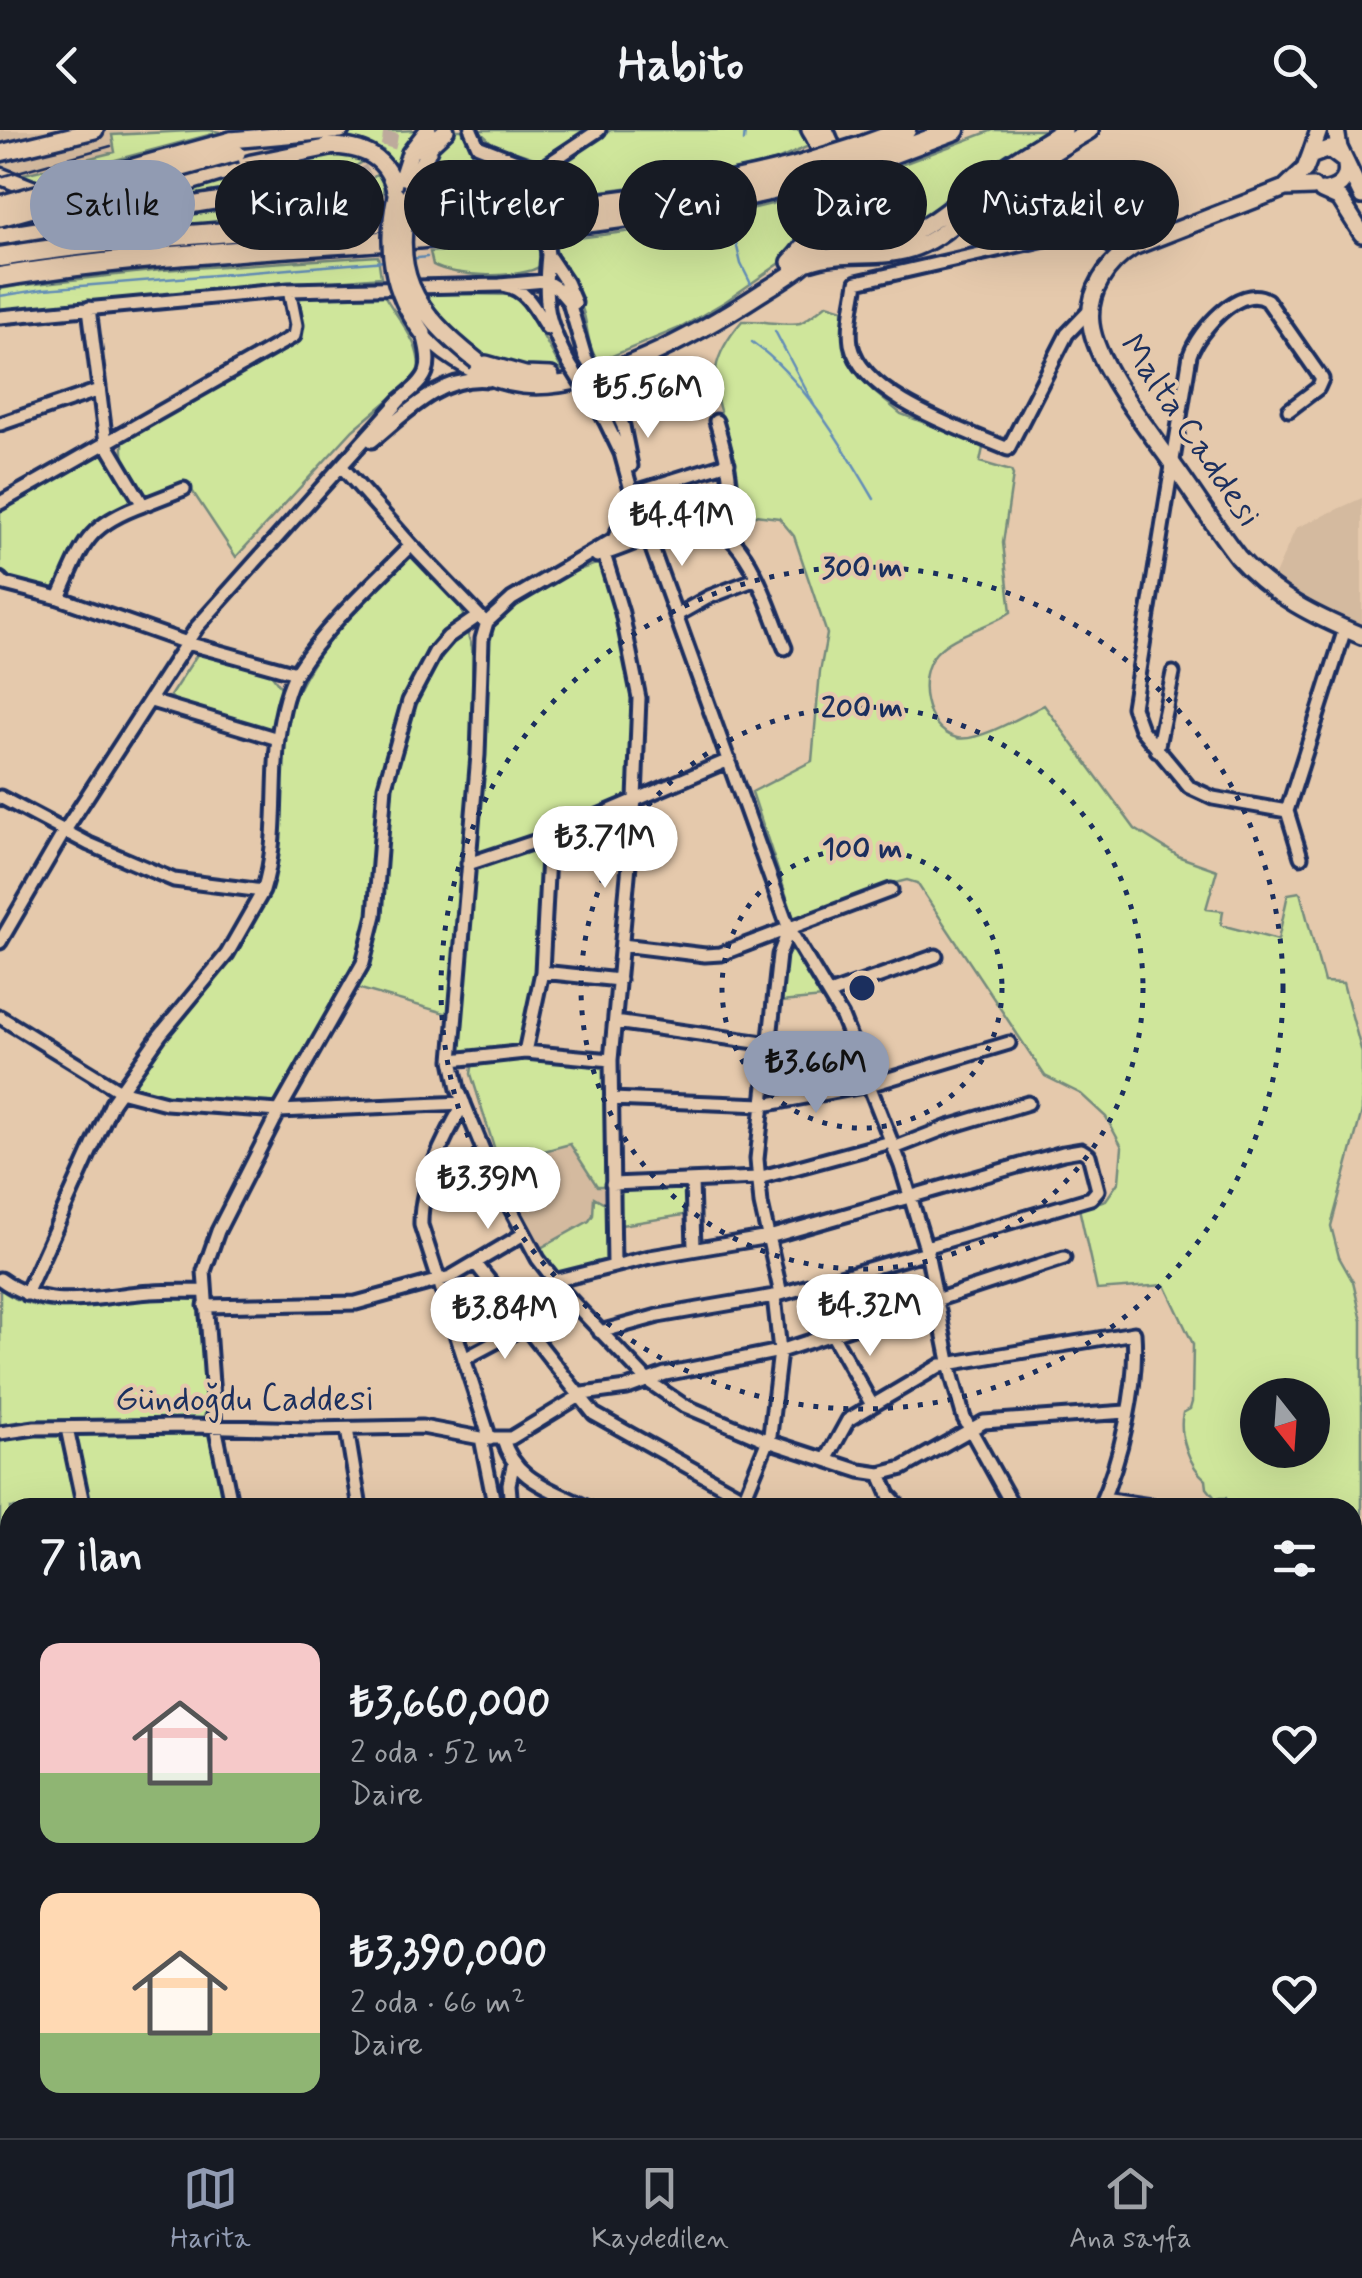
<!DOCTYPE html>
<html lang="tr">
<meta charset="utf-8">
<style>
:root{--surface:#171b24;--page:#20242c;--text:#f1f3f6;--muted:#9ea1a6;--line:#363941;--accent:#919bb2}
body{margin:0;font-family:Mynerve,sans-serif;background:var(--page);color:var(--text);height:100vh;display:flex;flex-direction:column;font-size:38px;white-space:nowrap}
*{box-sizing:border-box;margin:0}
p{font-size:32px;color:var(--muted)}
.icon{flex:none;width:55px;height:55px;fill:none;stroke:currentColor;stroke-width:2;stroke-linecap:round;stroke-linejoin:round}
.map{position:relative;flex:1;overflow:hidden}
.sheet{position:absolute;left:0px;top:1368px;width:1362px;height:642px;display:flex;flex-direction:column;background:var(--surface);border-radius:30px 30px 0 0;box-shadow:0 10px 40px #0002}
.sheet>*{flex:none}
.top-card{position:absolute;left:30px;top:30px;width:1302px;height:90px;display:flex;gap:20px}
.needle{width:65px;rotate:163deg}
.controls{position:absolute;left:1240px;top:1248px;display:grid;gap:20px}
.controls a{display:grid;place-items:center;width:90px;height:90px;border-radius:50%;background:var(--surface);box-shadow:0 10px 40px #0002;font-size:50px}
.price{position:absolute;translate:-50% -85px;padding:0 22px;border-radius:35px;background:#fff;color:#222;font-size:32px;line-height:65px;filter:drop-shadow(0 2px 5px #0008)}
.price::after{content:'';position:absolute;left:50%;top:60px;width:30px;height:22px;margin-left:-15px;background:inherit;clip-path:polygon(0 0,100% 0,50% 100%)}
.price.selected{background:var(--accent);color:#111}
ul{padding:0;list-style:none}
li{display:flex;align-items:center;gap:30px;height:250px;padding:0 40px}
li span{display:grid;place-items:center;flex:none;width:280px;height:200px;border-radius:20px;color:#555}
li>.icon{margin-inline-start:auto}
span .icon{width:120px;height:120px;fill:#fffc;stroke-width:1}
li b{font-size:42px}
h2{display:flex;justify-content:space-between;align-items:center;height:120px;padding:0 40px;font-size:42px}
.pill{padding:0 35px;border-radius:45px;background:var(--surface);box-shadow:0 10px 40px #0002;font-size:35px;line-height:90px}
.pill.selected{background:var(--accent);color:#111}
header{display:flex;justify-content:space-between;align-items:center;height:130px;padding:0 40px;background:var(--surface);font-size:45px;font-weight:800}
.dock{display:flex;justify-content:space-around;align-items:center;height:140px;border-top:2px solid var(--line);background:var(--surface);font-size:28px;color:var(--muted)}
.dock a{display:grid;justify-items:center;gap:5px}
.dock .selected{color:var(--accent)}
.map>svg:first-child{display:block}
.built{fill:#d4ba9f}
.green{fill:#cfe69b;stroke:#758a7c;stroke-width:2.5;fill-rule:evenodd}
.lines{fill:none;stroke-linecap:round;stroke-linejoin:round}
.stream{stroke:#648eb7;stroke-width:2.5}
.major-tunnel{stroke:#bdaa9c;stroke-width:15;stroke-dasharray:15 8;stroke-linecap:butt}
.minor-casing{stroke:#1b2f5e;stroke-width:19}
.major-casing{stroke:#1b2f5e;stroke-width:22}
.highway-casing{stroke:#1b2f5e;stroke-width:25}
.minor{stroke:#e5c9ac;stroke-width:11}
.major{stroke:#e5c9ac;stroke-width:15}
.highway{stroke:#e5c9ac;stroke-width:18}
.tram{stroke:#1b2f5e;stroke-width:2.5}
.minor-bridge-casing{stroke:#1b2f5e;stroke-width:19;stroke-linecap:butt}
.major-bridge-casing{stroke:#1b2f5e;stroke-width:22;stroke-linecap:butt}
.highway-bridge-casing{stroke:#1b2f5e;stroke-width:25;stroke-linecap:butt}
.minor-bridge{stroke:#e5c9ac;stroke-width:11}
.major-bridge{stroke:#e5c9ac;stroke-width:15}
.highway-bridge{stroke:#e5c9ac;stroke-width:18}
.ring{fill:none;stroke:#1b2f5e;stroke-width:5;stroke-dasharray:5 10}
.labels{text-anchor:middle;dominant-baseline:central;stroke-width:8;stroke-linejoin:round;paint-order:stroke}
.street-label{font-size:35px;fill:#1b2f5e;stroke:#e5c9ac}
.centre{fill:#1b2f5e;stroke:#e5c9ac;stroke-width:5}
.ring-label{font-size:30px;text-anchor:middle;font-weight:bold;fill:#1b2f5e;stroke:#e5c9ac;stroke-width:8;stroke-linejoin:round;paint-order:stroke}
</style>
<header><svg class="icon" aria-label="back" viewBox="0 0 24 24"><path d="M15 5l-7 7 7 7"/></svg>Habito<svg class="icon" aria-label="search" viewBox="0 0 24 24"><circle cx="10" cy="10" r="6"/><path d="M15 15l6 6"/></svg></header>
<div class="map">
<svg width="1362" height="2008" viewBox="0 0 1362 2008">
<rect width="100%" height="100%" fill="#e5c9ac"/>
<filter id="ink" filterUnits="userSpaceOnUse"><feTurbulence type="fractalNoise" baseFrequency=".01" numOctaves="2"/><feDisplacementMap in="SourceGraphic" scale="20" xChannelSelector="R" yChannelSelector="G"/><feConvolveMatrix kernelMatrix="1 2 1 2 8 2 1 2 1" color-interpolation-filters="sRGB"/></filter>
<g filter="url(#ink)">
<path class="built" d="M0 0H203L0 50Z
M1362 368V497L1316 477 1273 449 1296 398Z
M605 936 609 1124 539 1119 515 1075 484 994 471 944 472 937Z"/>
<path class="green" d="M209 0 220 2 33 52 20 45 115 22 112 5Z
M416 0 396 38 383 20 353 9 233 18 281 6Z
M453 0H464L469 15 476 21C505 32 531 33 535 69L413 81C419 48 430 24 453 0Z
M478 0H587L553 22 544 31 494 15Z
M611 0H799L809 16 775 31 700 48 549 68 547 46 549 39Z
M993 0H1049L1004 28 911 95 877 105 859 102 847 80 850 54Z
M335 19 370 28 343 43 0 100V91L52 77 86 83 251 36Z
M383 40 386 49 378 83 60 106 0 114V108L359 52 363 55Z
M817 63 809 99 789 127 726 171 682 197 598 232C586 214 589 198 582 178 574 152 559 142 554 111L688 94Z
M541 114 542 135C523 150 453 147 433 135L430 122Z
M378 126 381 147 0 181V159L17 156 161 140Z
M383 163C397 189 424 214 418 245L353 300 236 427 187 353 146 368C131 349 119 333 124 308L298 211 303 195 298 168Z
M422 163 515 165 525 174 562 240C498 241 455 218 422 163Z
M827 174 843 179 844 222 873 261 901 284 975 312 983 318 980 332 1011 341 1013 345 1003 413 1011 482C987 498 953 504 936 523 915 546 924 600 957 608 977 613 1026 584 1044 575L1135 699 1180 727 1217 740 1206 779 1223 781 1221 795 1278 810 1288 764 1300 762 1324 852 1343 853 1362 923V981L1331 1096 1339 1127 1353 1152 1362 1191V1603L1352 1592V1378L1229 1377 1226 1368H1215L1207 1358 1206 1350C1189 1336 1178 1304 1183 1283L1190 1279 1192 1272 1193 1214 1165 1155 1097 1160 1079 1078 1106 1070 1119 1051 1122 1017 1106 987 1081 964 1045 946 917 753 907 750 891 754 795 792 752 662 812 631 820 542 827 504 794 406 779 388 747 384C739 366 739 349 735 330 729 303 710 266 716 239 719 221 731 204 742 191 758 190 789 196 800 193 809 189 819 180 827 174ZM1258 1265H1312V1320H1258Z
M106 322 132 367 130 373 88 401 77 416 55 458 6 449 0 443V381Z
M407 425H413L419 431 461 477 464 490 429 524 404 570 382 643 373 721 370 783 360 831 279 971C241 982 173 969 135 959L134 951C177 890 239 835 267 764 287 713 275 658 284 605 295 532 360 478 407 425Z
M602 432 615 471 635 569 633 667 539 705 477 724C480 691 483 657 485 624 487 585 475 519 500 487 522 458 569 443 602 432Z
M467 502 472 517 473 615 448 884 357 858C388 803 381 735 388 675 393 633 406 586 427 549 437 530 447 513 467 502Z
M200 520 271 544 283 560 273 601 178 573 170 566Z
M535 719 544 726 538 842 522 918 457 924 474 740Z
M790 821 795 822 824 868 780 872 784 831Z
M530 926 605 936 608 1056H597L570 1014 499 1033 471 944 472 937 482 931Z
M684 1055 688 1057 690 1084 621 1095 619 1067 624 1059Z
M594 1067 608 1075 609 1124 604 1133 558 1147 539 1119 589 1091 593 1085Z
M0 1159C48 1196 110 1168 165 1167 175 1167 186 1169 197 1170L208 1275 203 1290 45 1292 0 1298Z
M73 1304H211L226 1377H89Z
M38 1305H63L80 1377 10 1378V1483L0 1484V1311Z
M10 1491V1621L0 1620V1493Z
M1362 1717V1839L1352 1833 1353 1726Z
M0 1833 10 1838V2000H274L284 2008H0Z
M560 2000H891L885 2008H558Z"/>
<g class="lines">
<path class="stream" d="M744 11 745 0
M734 104 741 134 751 154
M409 129 427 127
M0 166 44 159 386 131
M775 201 814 275
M752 212C802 247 843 316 874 369"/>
<path class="major-tunnel" d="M356 48C380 38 389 26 391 0"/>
<g class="minor-casing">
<path id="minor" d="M471 0 478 16 529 36 540 58
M541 54 548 34 599 0
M548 125C543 173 547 193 570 235
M548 125 566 152 575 173
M506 156C527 159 536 182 547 198
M1090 180 1067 204 1008 319C964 300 862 267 851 214 848 195 854 172 857 152L1076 102 1100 109 1123 123
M0 187 289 160 500 155 545 151 558 159 569 172 585 227
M612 271 623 296 631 336
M605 290 621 323 632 363 789 799 842 887 901 1036 927 1122 952 1246 964 1288 1014 1378
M716 291C727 329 739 363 718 399
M0 294 99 260
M372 311C406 283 441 245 488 250
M632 363 728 333
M0 373 294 206 296 195 289 160
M143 375 184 359
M642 393 512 469 487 492 482 509 478 625 452 930 458 959 495 1049 538 1129 565 1164 648 1251 683 1275 768 1311 860 1341 880 1344 903 1338 984 1292 1126 1282
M615 407 629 378 632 364
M411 415 483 490
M604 424 622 483 639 568 635 669 611 930 614 1135
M597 426C620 420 641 409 663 402 677 398 695 393 709 396 749 404 771 485 785 518
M0 449 5 454 59 468 187 513 296 543
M59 468C83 415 85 396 143 375L106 313 89 178
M677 485 709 467 756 449
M151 571 278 609
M1157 620 1173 543
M0 667 89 714 174 750 263 761 227 824 160 905 112 973 26 1164
M1287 681 1213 668 1189 657 1141 599 1133 577 1190 225C1198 201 1240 153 1267 170L1322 249 1318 258 1289 280
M1301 727 1287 681 1345 499
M468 734 549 707 729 630
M263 761C279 711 272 659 278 608 281 586 286 560 297 541 327 494 372 455 411 415L342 337
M0 812 64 702 197 497 400 270C429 247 433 240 423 204
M622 815 705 825 721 824 891 760
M542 842 619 850
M829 864 936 826
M0 887 120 961 166 973 279 981 464 973
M615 892 770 914
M525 922 542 842 549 707
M452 930 525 922 611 930
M611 969 763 975 869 955 1009 913
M464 973C444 1008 420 1054 421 1095L490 1309
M894 1018 948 997 1028 973
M692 1052 694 1118
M612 1054 758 1048 891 1012
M476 1134 594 1284 762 1378
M0 1149C44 1181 89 1168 139 1163 160 1161 181 1161 203 1161
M554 1151 650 1127 769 1107 1063 1023 1081 1020 1089 1025 1098 1060 1091 1068 926 1117
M781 1164 761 1074 757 1029 779 825 789 799
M205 1176 356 1173 451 1147 522 1105
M600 1202 658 1186 774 1166 927 1122
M832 1204 872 1275
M464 1229 524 1197
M67 1298 84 1378
M347 1299 360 1378
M0 1303 35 1298 192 1296 310 1299 422 1297 481 1308H511L583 1264 627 1258 665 1244 780 1221 1064 1128
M481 1308 495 1378
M503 1309C515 1351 552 1359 588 1378
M826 1330 848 1290 941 1235 1134 1203C1138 1256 1121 1329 1099 1378
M880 1344 889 1365 901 1378
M1103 1369 1164 1378
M232 1378 215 1296 204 1141 218 1101 279 981 363 833 375 785 385 656 409 571 435 522 448 507 477 487
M511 1378 509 1354 513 1336
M740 1378 770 1305 780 1221 774 1166
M0 1488 10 1486
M0 1624 10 1625
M1352 1632 1362 1641
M1352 1667 1362 1670
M0 1703 10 1702
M0 1824 10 1828
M1352 1848 1362 1847
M1353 1915 1362 1916
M287 2000 296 2008
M1283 2000 1284 2008
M1309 2000 1314 2008
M454 2008V2000
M553 2008 554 2000
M905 2008 908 2000
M982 2008 990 2000
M1357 2008 1362 2007"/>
</g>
<g class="major-casing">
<path id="major" d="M1336 0 1339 18 1362 66
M231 10 341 0
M327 16C363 16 389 26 396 65
M0 23 95 0
M1310 26 1319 0
M0 46 76 76 102 79 252 33 335 16
M412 57 431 14 446 0
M1313 57 1285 58 1133 117C1107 133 1087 162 1091 194 1096 237 1151 302 1176 339 1197 368 1216 399 1238 427 1273 466 1314 486 1362 506
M1285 58 1305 39 1310 26 1329 19 1345 31C1350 47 1342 58 1326 61
M1322 61 1340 69 1362 104
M397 63 410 23 428 0
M837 73C865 159 945 81 985 51 1010 32 1037 16 1064 0
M0 106 356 48
M790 132C825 97 838 43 810 0
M809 132C844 119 881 131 916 117 945 106 967 81 991 63 1023 40 1057 20 1090 0
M423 203C449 229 486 251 523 255 595 263 701 202 761 163 781 150 807 137 820 116 842 81 843 35 825 0
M486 234 525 245 551 246"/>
</g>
<g class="highway-casing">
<path id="highway" d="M862 16 906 0
M867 33 955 0
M0 127C262 84 533 104 792 38
M0 147C264 104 536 122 796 54"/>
</g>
<use href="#minor" class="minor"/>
<use href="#major" class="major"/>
<use href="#highway" class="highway"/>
<path class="tram" d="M0 47 111 16"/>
<g class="minor-bridge-casing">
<path id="minor-bridge" d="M540 58 548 125
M585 227 612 271
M570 235 605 290"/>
</g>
<g class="major-bridge-casing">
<path id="major-bridge" d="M412 57C388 140 413 181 477 231
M396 65C385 116 391 161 423 203
M0 74 231 10
M0 88 237 23"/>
</g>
<g class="highway-bridge-casing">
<path id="highway-bridge" d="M792 38 862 16
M796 54 867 33"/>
</g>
<use href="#minor-bridge" class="minor-bridge"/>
<use href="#major-bridge" class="major-bridge"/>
<use href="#highway-bridge" class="highway-bridge"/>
</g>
</g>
<g class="ring">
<circle cx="862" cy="858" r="140"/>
<circle cx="862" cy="858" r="281"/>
<circle cx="862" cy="858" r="421"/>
</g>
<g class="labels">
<g class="street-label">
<text transform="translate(1190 301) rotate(56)">Malta Caddesi</text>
<text x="245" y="1270">Gündoğdu Caddesi</text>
</g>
</g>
<circle cx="862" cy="858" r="15" class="centre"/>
<g class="ring-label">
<text x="862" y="447">300 m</text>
<text x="862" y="587">200 m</text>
<text x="862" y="728">100 m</text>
</g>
</svg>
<div class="controls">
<a><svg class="needle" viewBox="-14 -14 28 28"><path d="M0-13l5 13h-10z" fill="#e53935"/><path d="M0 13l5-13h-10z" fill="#9ea1a6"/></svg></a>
</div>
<b class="price" style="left:648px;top:311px">₺5.56M</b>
<b class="price" style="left:682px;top:439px">₺4.41M</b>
<b class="price" style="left:605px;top:761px">₺3.71M</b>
<b class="price selected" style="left:816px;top:986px">₺3.66M</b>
<b class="price" style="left:488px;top:1102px">₺3.39M</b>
<b class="price" style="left:870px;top:1229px">₺4.32M</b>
<b class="price" style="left:505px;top:1232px">₺3.84M</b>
<div class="top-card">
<a class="pill selected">Satılık</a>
<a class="pill">Kiralık</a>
<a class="pill">Filtreler</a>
<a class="pill">Yeni</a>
<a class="pill">Daire</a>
<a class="pill">Müstakil ev</a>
</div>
<section class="sheet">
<h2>7 ilan<svg class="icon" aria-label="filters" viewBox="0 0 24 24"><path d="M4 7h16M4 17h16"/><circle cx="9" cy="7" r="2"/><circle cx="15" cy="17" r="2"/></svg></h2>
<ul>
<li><span style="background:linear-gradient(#f6c9c9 65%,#8fb573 0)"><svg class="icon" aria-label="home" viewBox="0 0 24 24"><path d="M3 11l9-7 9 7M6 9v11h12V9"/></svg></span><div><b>₺3,660,000</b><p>2 oda · 52 m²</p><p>Daire</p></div><svg class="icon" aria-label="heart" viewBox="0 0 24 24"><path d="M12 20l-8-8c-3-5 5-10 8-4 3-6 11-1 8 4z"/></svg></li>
<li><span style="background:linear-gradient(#ffd9b3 70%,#8fb573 0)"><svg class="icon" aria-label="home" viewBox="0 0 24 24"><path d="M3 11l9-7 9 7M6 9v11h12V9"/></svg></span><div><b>₺3,390,000</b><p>2 oda · 66 m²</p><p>Daire</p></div><svg class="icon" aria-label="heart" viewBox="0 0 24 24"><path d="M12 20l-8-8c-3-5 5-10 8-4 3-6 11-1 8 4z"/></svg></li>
</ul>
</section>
</div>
<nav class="dock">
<a class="selected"><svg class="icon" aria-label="map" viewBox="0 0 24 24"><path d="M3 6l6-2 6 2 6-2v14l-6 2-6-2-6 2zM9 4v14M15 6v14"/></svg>Harita</a>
<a><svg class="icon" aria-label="saved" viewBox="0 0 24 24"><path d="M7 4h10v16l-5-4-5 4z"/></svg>Kaydedilen</a>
<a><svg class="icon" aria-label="home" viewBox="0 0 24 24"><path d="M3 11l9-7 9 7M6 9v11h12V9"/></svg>Ana sayfa</a>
</nav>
